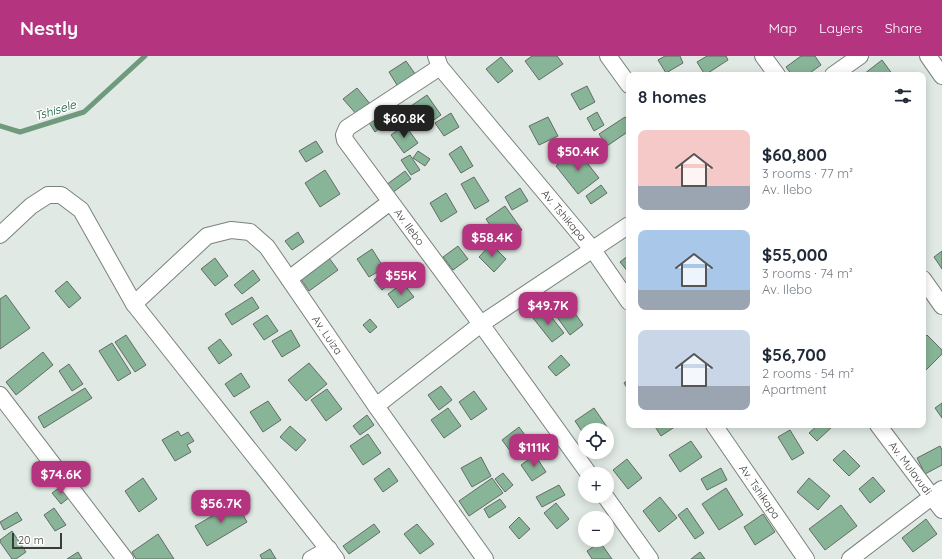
<!DOCTYPE html>
<meta charset="utf-8">
<style>
:root{--surface:#fff;--page:#f6f6f7;--text:#1f2937;--muted:#747a83;--accent:#b5347f}
body{margin:0;font-family:Quicksand,sans-serif;background:var(--page);color:var(--text);height:100vh;display:flex;flex-direction:column;font-size:15px;white-space:nowrap}
*{box-sizing:border-box;margin:0}
p{font-size:13px;color:var(--muted)}
.icon{flex:none;width:22px;height:22px;fill:none;stroke:currentColor;stroke-width:2;stroke-linecap:round;stroke-linejoin:round}
.map{position:relative;flex:1;overflow:hidden}
.drawer{position:absolute;left:626px;top:16px;width:300px;height:356px;display:flex;flex-direction:column;background:var(--surface);border-radius:8px;box-shadow:0 2px 10px #0003}
.drawer>*{flex:none}
.controls{position:absolute;left:578px;top:367px;display:grid;gap:8px}
.controls a{display:grid;place-items:center;width:36px;height:36px;border-radius:50%;background:var(--surface);box-shadow:0 2px 10px #0003;font-size:20px}
.scale{position:absolute;left:12px;bottom:10px;width:50px;box-sizing:border-box;padding-left:4px;border:2px solid #393c3a;border-top:0;font-size:11px;line-height:14px;white-space:nowrap;color:#393c3a;-webkit-text-stroke:3px #fff;paint-order:stroke}
.price{position:absolute;translate:-50% -34px;padding:0 9px;border-radius:8px;background:var(--accent);color:#fff;font-size:13px;line-height:26px;filter:drop-shadow(0 1px 2px #0008)}
.price::after{content:'';position:absolute;left:50%;top:24px;width:12px;height:9px;margin-left:-6px;background:inherit;clip-path:polygon(0 0,100% 0,50% 100%)}
.price.selected{background:#222;color:#fff}
ul{padding:0;list-style:none}
li{display:flex;align-items:center;gap:12px;height:100px;padding:0 12px}
li span{display:grid;place-items:center;flex:none;width:112px;height:80px;border-radius:8px;color:#555}
li>.icon{margin-inline-start:auto}
span .icon{width:48px;height:48px;fill:#fffc;stroke-width:1}
li b{font-size:17px}
h2{display:flex;justify-content:space-between;align-items:center;height:48px;padding:0 12px;font-size:17px}
header{display:flex;align-items:center;gap:24px;box-sizing:border-box;height:56px;padding:0 20px;background:var(--accent);color:#fff}
header strong{font-size:19px}
nav{display:flex;gap:22px;margin-inline-start:auto;font-size:14px}
.map>svg:first-child{display:block}
.lines{fill:none;stroke-linecap:round;stroke-linejoin:round}
.stream{stroke:#6f9a7e;stroke-width:5}
.building{fill:#88b597;stroke:#646b67}
.minor-casing{stroke:#7b827d;stroke-width:18}
.minor{stroke:#fff;stroke-width:16}
.labels{text-anchor:middle;dominant-baseline:central;stroke-width:3;stroke-linejoin:round;paint-order:stroke}
.street-label{font-size:11px;fill:#393c3a;stroke:#fff}
.water-label{font-size:12px;font-style:italic;fill:#075531;stroke:#fff}
</style>
<header>
<strong>Nestly</strong>
<nav><a>Map</a><a>Layers</a><a>Share</a></nav>
</header>
<div class="map">
<svg width="942" height="503" viewBox="0 0 942 503">
<rect width="100%" height="100%" fill="#e0e9e3"/>
<g class="lines">
<path class="stream" d="M0 70 20 76 84 56 145 0"/>
</g>
<path class="building" d="M532 0H557L563 8 539 24 525 5Z
M665 0H680L683 7 666 17 658 4Z
M707 0H726L728 4 705 19 697 6Z
M801 0H815L821 9 807 19H792L786 11Z
M501 1 513 15 498 27 486 13Z
M882 4 893 19H864V18Z
M406 5 418 22 400 34 389 16Z
M587 30 595 46 580 54 571 38Z
M357 32 371 49 358 60 343 43Z
M427 39 441 59 425 70 411 50Z
M382 55 389 65 375 76 368 65Z
M597 56 604 69 594 75 587 62Z
M451 57 459 71 444 80 435 67Z
M548 61 558 80 539 89 529 70Z
M625 61 629 67V75L607 90 599 78Z
M405 69 418 87 404 97 391 79Z
M316 85 323 96 306 106 299 95Z
M461 90 473 110 461 117 449 98Z
M577 94 599 122 578 138 556 110Z
M418 95 430 103 425 110 413 102Z
M410 99 420 114 411 119 401 104Z
M325 114 340 138 320 151 305 127Z
M405 115 411 123 392 137 386 129Z
M474 121 489 145 475 153 461 128Z
M601 129 607 137 591 148 586 140Z
M520 132 528 145 512 154 505 141Z
M446 137 457 156 441 166 430 147Z
M505 150 522 174 502 187 486 163Z
M298 176 304 186 292 194 285 185Z
M491 188 506 203 494 216 479 201Z
M458 190 468 203 453 214 443 201Z
M372 193 384 212 369 221 357 203Z
M942 195V213L934 201Z
M629 199V217L620 206Z
M215 202 228 220 215 230 201 213Z
M329 202 338 214 309 235 300 222Z
M388 211 397 222 382 234 374 224Z
M253 214 260 224 242 238 234 229Z
M67 225 81 242 69 252 55 235Z
M403 227 414 241 398 252 388 238Z
M6 239 30 272 0 293V243Z
M252 241 259 252 232 269 225 258Z
M566 244 583 269 570 279 552 254Z
M545 253 564 277 552 286 533 262Z
M267 259 278 275 264 284 253 268Z
M370 263 377 271 370 277 363 269Z
M291 274 300 290 282 301 272 285Z
M126 279 146 309 135 316 115 286Z
M927 279 942 294V298L926 314 923 312V283Z
M220 283 232 299 219 308 208 292Z
M112 287 131 317 118 325 99 295Z
M43 296 53 309 16 339 6 326Z
M561 299 570 309 556 320 548 311Z
M309 307 327 328 306 345 288 324Z
M69 308 83 328 72 335 59 315Z
M241 317 250 331 234 341 225 328Z
M629 323V335L624 327Z
M441 330 452 344 439 354 428 339Z
M85 332 92 342 44 372 38 361Z
M327 333 342 353 326 365 311 344Z
M474 335 487 353 471 364 459 346Z
M268 345 281 364 263 376 250 356Z
M942 347V362L935 352Z
M448 352 461 370 444 382 431 364Z
M594 352 607 371 604 374H585V380L575 365Z
M367 359 374 369 360 379 353 370Z
M654 369H675L676 370 661 380Z
M818 369H834L817 385 809 377Z
M290 370 306 384 296 395 280 381Z
M519 371 534 391 517 404 502 384Z
M790 374 804 397 792 404 778 381Z
M178 375 181 380 188 376 194 385 187 389 191 396 175 405 162 384Z
M368 378 381 397 363 409 350 390Z
M691 385 702 401 680 416 669 399Z
M940 390 942 394V409L925 418 917 402Z
M844 394 860 410 849 420 833 404Z
M535 399 546 416 532 425 521 409Z
M481 401 491 420 472 431 461 412Z
M627 403 642 422 628 433 613 414Z
M389 412 398 425 383 436 374 423Z
M721 412 727 424 707 434 701 423Z
M503 417 513 429 505 436 495 423Z
M873 421 885 435 870 447 859 433Z
M143 422 157 443 139 456 125 435Z
M492 422 503 437 469 460 459 445Z
M809 422 830 440 818 454 797 436Z
M559 429 565 439 542 451 536 441Z
M62 430 71 440 61 448 52 437Z
M726 432 743 459 719 474 702 448Z
M660 441 677 462 659 476 643 455Z
M500 443 506 451 489 462 484 453Z
M236 446 247 466 207 490 195 470Z
M556 447 569 463 557 473 544 457Z
M841 449 857 470 825 494 809 473Z
M54 452 66 469 55 475 44 459Z
M687 452 704 477 695 483 678 459Z
M17 456 22 464 4 474 0 466Z
M763 458 775 476 755 489 744 471Z
M519 461 530 473 519 483 509 471Z
M926 463 937 478 913 496 902 482Z
M374 468 380 476 349 498 343 490Z
M417 468 434 488 420 498 404 478Z
M12 475 26 496 16 503H12L0 486V484Z
M158 478 174 503H136L132 496Z
M600 486 612 503H592L587 495Z
M270 493 276 503H262L260 499Z
M78 496 82 503H67Z
M700 496 705 503H691Z"/>
<g class="lines">
<g class="minor-casing">
<g id="minor">
<path id="s1" d="M436 0 440 11 593 194 629 246"/>
<path d="M608 0 629 29"/>
<path d="M763 0 777 19"/>
<path d="M928 0 942 20"/>
<path id="s2" d="M440 11 347 72 344 79 345 84 481 268 589 418"/>
<path d="M833 19 860 0"/>
<path d="M0 179 31 150 48 139H61L81 154 134 248 336 503"/>
<path d="M289 223 390 146"/>
<path d="M923 223 942 250"/>
<path id="s3" d="M134 248 207 180 231 174 250 176 267 191 376 350 485 503"/>
<path d="M0 339 125 503"/>
<path d="M376 350 481 268 629 169"/>
<path id="s4" d="M714 369 806 503"/>
<path id="s5" d="M878 369 942 454"/>
<path d="M605 440 650 503"/>
<path d="M311 503 329 493"/>
<path d="M850 503 942 433"/>
</g>
</g>
<use href="#minor" class="minor"/>
</g>
<g class="labels">
<g class="street-label">
<text stroke="none"><textPath href="#s1" startOffset="205">Av. Tshikapa</textPath></text>
<text stroke="none"><textPath href="#s2" startOffset="232">Av. Ilebo</textPath></text>
<text stroke="none"><textPath href="#s3" startOffset="273">Av. Luiza</textPath></text>
<text stroke="none"><textPath href="#s5" startOffset="54">Av. Mulavudi</textPath></text>
<text stroke="none"><textPath href="#s4" startOffset="81">Av. Tshikapa</textPath></text>
</g>
<g class="water-label">
<text transform="translate(55 54) rotate(-17)">Tshisele</text>
</g>
</g>
</svg>
<div class="controls">
<a><svg class="icon" aria-label="locate" viewBox="0 0 24 24"><circle cx="12" cy="12" r="6"/><path d="M12 2v4M12 18v4M2 12h4M18 12h4"/></svg></a>
<a>+</a>
<a>−</a>
</div>
<div class="scale">20 m</div>
<b class="price selected" style="left:404px;top:83px">$60.8K</b>
<b class="price" style="left:578px;top:116px">$50.4K</b>
<b class="price" style="left:492px;top:202px">$58.4K</b>
<b class="price" style="left:401px;top:240px">$55K</b>
<b class="price" style="left:548px;top:270px">$49.7K</b>
<b class="price" style="left:534px;top:412px">$111K</b>
<b class="price" style="left:61px;top:439px">$74.6K</b>
<b class="price" style="left:221px;top:468px">$56.7K</b>
<section class="drawer">
<h2>8 homes<svg class="icon" aria-label="filters" viewBox="0 0 24 24"><path d="M4 7h16M4 17h16"/><circle cx="9" cy="7" r="2"/><circle cx="15" cy="17" r="2"/></svg></h2>
<ul>
<li><span style="background:linear-gradient(#f6c9c9 70%,#9aa5b1 0)"><svg class="icon" aria-label="home" viewBox="0 0 24 24"><path d="M3 11l9-7 9 7M6 9v11h12V9"/></svg></span><div><b>$60,800</b><p>3 rooms · 77 m²</p><p>Av. Ilebo</p></div></li>
<li><span style="background:linear-gradient(#a9c7e8 75%,#9aa5b1 0)"><svg class="icon" aria-label="home" viewBox="0 0 24 24"><path d="M3 11l9-7 9 7M6 9v11h12V9"/></svg></span><div><b>$55,000</b><p>3 rooms · 74 m²</p><p>Av. Ilebo</p></div></li>
<li><span style="background:linear-gradient(#c9d6e8 70%,#9aa5b1 0)"><svg class="icon" aria-label="home" viewBox="0 0 24 24"><path d="M3 11l9-7 9 7M6 9v11h12V9"/></svg></span><div><b>$56,700</b><p>2 rooms · 54 m²</p><p>Apartment</p></div></li>
</ul>
</section>
</div>
